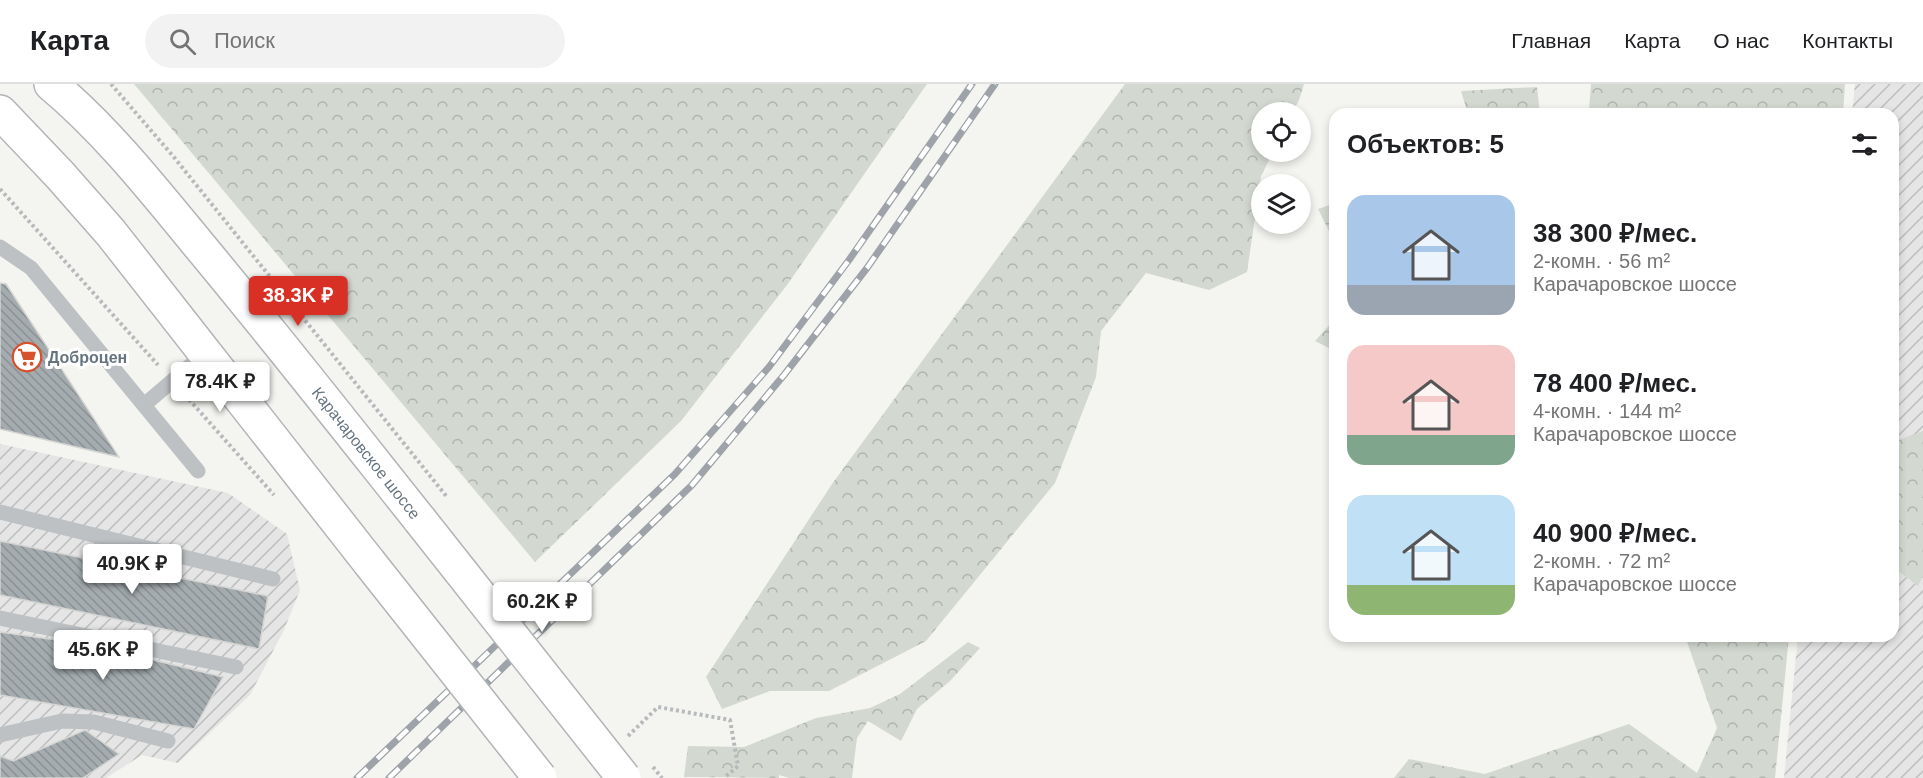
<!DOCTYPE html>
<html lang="ru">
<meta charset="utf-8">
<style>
:root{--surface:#fff;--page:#f2f2f2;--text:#202124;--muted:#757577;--line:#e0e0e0;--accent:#d93025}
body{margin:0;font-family:Helvetica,sans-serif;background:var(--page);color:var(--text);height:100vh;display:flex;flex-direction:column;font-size:22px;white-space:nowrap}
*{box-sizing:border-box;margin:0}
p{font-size:20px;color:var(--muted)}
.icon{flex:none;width:33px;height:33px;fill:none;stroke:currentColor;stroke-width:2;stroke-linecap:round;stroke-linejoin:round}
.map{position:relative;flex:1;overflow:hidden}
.side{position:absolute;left:1329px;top:24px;width:570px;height:534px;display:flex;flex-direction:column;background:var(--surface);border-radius:18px;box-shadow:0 3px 9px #0003}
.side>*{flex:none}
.tools{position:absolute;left:1251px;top:18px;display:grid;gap:12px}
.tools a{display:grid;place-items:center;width:60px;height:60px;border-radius:50%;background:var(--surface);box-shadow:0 3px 9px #0003;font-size:30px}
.price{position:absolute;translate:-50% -51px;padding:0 14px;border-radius:6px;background:#fff;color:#222;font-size:20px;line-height:39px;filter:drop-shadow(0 2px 3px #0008)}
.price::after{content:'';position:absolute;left:50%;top:36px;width:18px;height:14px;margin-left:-9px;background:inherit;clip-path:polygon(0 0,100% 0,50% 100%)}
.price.current{background:var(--accent);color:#fff}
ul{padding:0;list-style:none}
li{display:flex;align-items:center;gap:18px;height:150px;padding:0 18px}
li span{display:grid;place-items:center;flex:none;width:168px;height:120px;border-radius:18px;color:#555}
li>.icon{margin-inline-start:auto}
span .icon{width:72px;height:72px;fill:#fffc;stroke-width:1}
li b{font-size:26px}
h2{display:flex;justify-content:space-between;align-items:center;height:72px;padding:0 18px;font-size:26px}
header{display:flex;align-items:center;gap:36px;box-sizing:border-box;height:84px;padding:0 30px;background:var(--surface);border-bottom:2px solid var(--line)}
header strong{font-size:28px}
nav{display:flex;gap:33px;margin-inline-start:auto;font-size:21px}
.search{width:420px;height:54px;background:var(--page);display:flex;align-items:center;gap:15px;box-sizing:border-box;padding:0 21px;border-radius:33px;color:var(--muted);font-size:22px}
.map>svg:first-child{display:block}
.industrial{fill:url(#industrial-furrows)}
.forest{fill:url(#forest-crowns)}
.building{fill:url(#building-back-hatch);stroke:#d5d5d3;stroke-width:1.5}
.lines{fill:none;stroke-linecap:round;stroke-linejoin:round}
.secondary-casing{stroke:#b0b5b8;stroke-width:36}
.path{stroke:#b7babc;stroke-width:4;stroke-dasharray:3 3;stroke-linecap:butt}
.lane{stroke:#bdc1c4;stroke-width:15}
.secondary{stroke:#fff;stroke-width:33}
.rail-casing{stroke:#9da3a8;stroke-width:7}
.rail{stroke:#fff;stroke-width:4.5;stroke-dasharray:14;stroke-linecap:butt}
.secondary-bridge-casing{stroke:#b0b5b8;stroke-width:36;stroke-linecap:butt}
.secondary-bridge{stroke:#fff;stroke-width:33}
.labels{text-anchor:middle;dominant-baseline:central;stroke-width:6;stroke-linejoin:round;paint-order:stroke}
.poi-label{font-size:16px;font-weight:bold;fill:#65747f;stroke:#fff;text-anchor:start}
.street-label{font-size:16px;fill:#65747f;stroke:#fff}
</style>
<header>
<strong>Карта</strong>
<div class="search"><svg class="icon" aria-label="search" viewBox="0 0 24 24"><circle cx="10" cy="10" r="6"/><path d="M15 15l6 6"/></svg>Поиск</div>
<nav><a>Главная</a><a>Карта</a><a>О нас</a><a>Контакты</a></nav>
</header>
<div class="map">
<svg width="1923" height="694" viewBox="0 0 1923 694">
<defs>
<pattern id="industrial-furrows" width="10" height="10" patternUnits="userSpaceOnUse" patternTransform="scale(1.5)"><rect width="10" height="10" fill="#e4e5e4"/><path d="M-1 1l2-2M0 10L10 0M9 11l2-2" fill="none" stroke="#bcbebe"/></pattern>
<pattern id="forest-crowns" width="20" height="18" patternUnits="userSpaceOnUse" patternTransform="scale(1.5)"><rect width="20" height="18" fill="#d3d9d0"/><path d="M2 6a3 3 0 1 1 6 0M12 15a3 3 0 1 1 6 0" fill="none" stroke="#afb5ae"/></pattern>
<pattern id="building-back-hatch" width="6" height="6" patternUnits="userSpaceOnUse" patternTransform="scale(1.5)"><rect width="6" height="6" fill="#a4acb0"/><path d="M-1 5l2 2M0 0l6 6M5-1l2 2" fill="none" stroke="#899194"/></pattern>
</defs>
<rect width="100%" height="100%" fill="#f4f4f0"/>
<path class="industrial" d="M1855 0H1923V694H1784L1798 552H1893V30H1852Z
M0 360 228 409 287 450 300 506 284 546 250 611 178 679 142 671 106 694H0Z"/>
<path class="forest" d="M134 0H927L787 201 681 337 535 478Z
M1125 0H1304L1299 16 1293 28H1262V68H1273L1261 92 1247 188 1209 206 1146 189 1101 247 1096 293 1055 399 926 557 829 607H770L722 625 706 593 832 400Z
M1591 0H1845L1843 30H1601L1589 25Z
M1537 3 1540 30H1468L1461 7Z
M1335 119V159L1318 125Z
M1335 235V267L1315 257Z
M1923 347V492L1918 502 1893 483V358Z
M1685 552H1789L1775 694H1394L1409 675 1485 690 1629 640 1697 689 1717 644Z
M968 558 980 564 950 597 917 625 901 657 868 637 857 654 852 694H789L779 691V694L684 693 688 662 744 663 816 634 870 624 900 610Z"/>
<path class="building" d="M0 199 6 200 119 373 0 345Z
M0 457 268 512 259 565 0 511Z
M0 548 92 561 223 593 194 645 0 611Z
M85 646 119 670 83 694H0V672L13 677Z"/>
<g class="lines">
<g class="secondary-casing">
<g id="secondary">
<path id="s1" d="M51 0C106 46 152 104 198 160 273 250 346 343 420 436"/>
<path d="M0 28 60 91 111 149 369 478"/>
</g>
</g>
<path class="path" d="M111 0 173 72 447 413
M0 105 158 281
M185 311 274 411
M628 652 658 623 730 636 738 682 724 694
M653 683 662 694"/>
<path class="lane" d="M0 163 31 184 198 387
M144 321 205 269
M0 428 273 495
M0 534 236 583
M0 651 62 637 94 638 168 657"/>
<use href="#secondary" class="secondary"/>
<g class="rail-casing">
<path id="rail" d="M357 694 675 390 769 283 849 176 972 0
M389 694 692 401 784 291 867 184 995 0"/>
</g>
<use href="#rail" class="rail"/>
<g class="secondary-bridge-casing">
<path id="secondary-bridge" d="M420 436 624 694
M369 478 540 694"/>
</g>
<use href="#secondary-bridge" class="secondary-bridge"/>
</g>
<defs>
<g id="supermarket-ring" transform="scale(1.5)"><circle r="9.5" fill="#fff" stroke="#d7512d" stroke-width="1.5"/><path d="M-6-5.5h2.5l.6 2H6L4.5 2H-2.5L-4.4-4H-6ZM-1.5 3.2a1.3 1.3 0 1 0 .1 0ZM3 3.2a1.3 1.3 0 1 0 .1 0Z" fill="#d7512d"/></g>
</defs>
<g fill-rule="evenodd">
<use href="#supermarket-ring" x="27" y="273"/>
</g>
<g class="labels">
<g class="poi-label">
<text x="48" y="273">Доброцен</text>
</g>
<g class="street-label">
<text stroke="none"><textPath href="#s1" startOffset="486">Карачаровское шоссе</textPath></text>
</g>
</g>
</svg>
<div class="tools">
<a><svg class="icon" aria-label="locate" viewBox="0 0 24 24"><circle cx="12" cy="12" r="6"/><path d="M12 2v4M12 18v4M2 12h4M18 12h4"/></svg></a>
<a><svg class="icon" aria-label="layers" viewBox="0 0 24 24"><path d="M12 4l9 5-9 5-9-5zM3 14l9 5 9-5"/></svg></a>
</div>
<b class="price current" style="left:298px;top:243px">38.3K ₽</b>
<b class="price" style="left:220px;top:329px">78.4K ₽</b>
<b class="price" style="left:132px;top:511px">40.9K ₽</b>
<b class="price" style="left:542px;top:549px">60.2K ₽</b>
<b class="price" style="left:103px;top:597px">45.6K ₽</b>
<section class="side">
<h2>Объектов: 5<svg class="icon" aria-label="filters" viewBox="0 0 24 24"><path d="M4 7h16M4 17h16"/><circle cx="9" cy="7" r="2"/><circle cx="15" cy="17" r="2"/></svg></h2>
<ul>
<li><span style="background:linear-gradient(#a9c7e8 75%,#9aa5b1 0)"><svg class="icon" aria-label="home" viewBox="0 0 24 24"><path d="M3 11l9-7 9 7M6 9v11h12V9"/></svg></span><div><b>38 300 ₽/мес.</b><p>2-комн. · 56 m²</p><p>Карачаровское шоссе</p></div></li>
<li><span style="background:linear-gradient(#f6c9c9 75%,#7fa58c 0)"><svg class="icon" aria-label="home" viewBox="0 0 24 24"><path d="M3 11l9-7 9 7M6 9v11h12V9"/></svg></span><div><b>78 400 ₽/мес.</b><p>4-комн. · 144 m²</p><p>Карачаровское шоссе</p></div></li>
<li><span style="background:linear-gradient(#bfe0f5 75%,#8fb573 0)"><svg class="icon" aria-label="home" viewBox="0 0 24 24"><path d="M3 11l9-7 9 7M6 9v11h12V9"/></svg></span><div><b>40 900 ₽/мес.</b><p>2-комн. · 72 m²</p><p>Карачаровское шоссе</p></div></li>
</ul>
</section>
</div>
